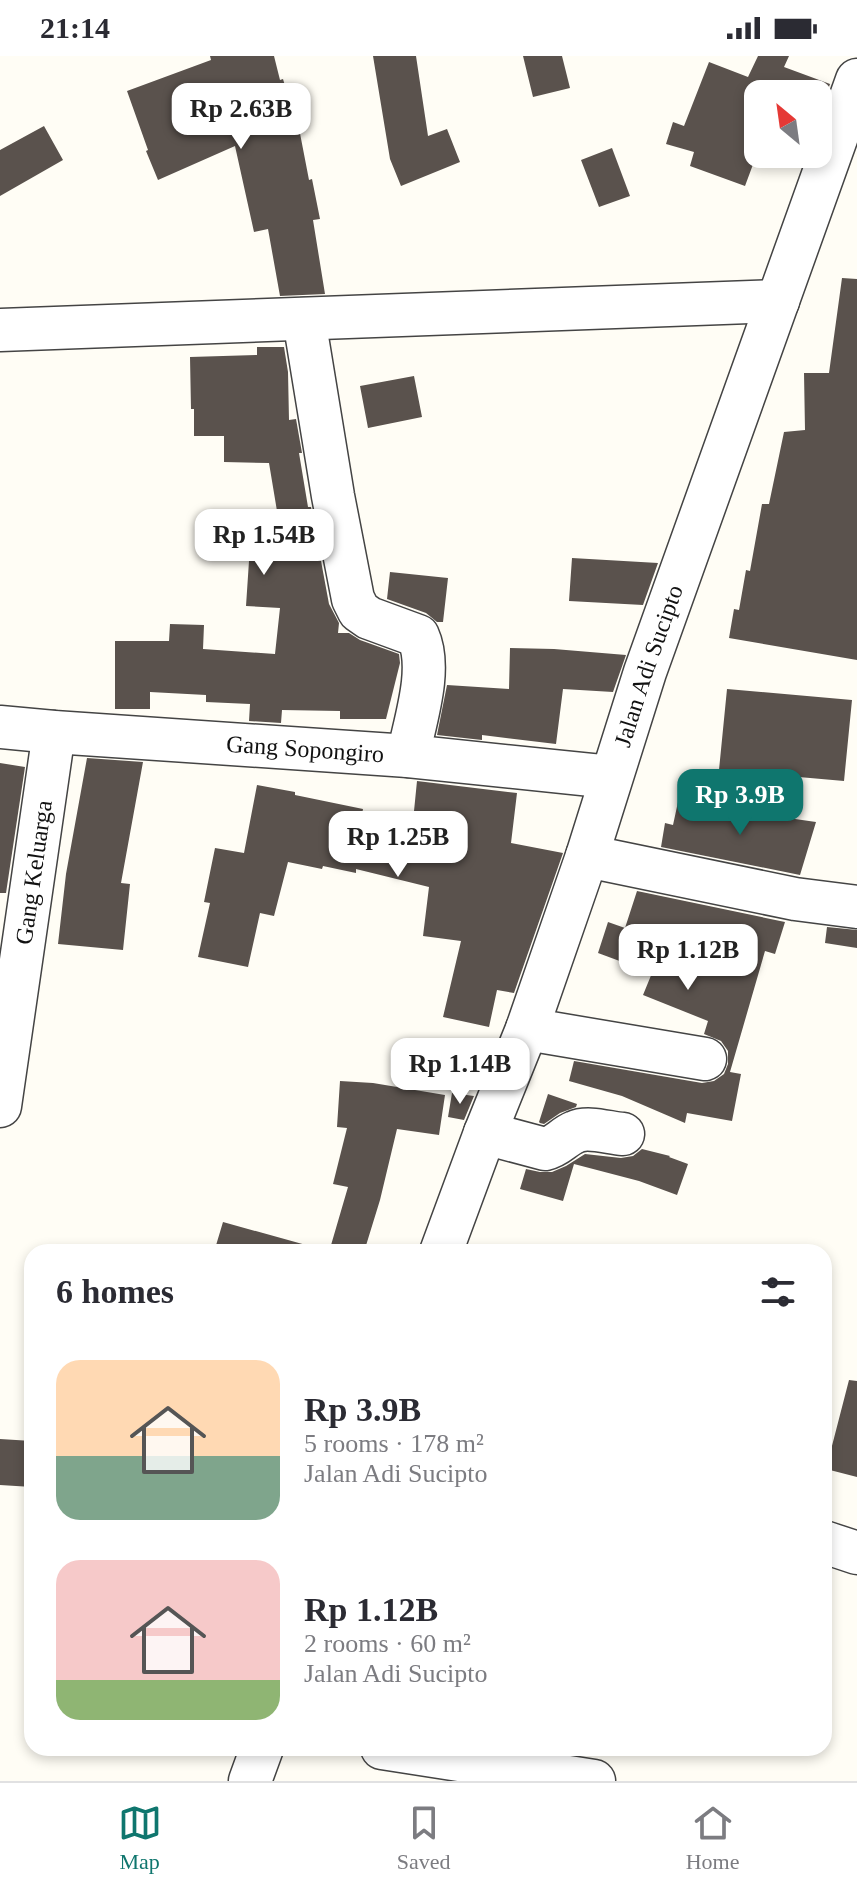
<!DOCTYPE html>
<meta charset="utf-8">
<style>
:root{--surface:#fff;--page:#f2f2f3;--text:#2b2b33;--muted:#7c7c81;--line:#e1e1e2;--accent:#0f766e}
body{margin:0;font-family:"Times New Roman",serif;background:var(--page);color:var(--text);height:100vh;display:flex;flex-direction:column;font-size:30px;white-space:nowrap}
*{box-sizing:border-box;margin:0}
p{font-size:26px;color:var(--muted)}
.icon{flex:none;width:44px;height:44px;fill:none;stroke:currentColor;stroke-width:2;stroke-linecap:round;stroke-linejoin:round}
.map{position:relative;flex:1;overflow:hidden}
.drawer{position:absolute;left:24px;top:1188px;width:808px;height:512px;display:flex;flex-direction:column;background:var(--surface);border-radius:24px;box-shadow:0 4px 12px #0003}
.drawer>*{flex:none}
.needle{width:52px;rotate:331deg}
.fabs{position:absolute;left:744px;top:24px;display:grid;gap:16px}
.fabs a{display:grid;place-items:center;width:88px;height:88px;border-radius:16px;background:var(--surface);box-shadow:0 4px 12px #0003;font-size:40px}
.price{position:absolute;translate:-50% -68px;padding:0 18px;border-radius:16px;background:#fff;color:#222;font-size:26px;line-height:52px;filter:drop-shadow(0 2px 4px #0008)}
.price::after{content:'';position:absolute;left:50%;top:48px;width:24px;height:18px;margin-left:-12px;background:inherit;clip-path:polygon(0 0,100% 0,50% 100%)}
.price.selected{background:var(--accent);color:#fff}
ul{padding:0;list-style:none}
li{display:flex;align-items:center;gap:24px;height:200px;padding:0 32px}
li span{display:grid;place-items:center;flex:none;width:224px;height:160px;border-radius:24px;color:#555}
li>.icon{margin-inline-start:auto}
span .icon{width:96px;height:96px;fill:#fffc;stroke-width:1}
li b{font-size:34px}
h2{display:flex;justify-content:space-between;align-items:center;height:96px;padding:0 32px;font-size:34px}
.status{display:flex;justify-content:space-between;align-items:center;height:56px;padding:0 40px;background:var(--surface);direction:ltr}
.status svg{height:22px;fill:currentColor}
.tab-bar{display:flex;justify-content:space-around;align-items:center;height:112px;border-top:2px solid var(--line);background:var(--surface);font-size:22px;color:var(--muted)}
.tab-bar a{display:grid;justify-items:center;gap:4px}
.tab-bar .selected{color:var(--accent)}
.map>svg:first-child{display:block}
.building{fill:#5a524d}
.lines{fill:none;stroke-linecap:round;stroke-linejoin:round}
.minor-casing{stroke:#444;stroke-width:45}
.minor{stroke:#fff;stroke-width:42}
.labels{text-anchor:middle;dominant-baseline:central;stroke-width:8;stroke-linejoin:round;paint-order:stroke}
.street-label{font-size:24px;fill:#111;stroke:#fff}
</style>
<div class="status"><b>21:14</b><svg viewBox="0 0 49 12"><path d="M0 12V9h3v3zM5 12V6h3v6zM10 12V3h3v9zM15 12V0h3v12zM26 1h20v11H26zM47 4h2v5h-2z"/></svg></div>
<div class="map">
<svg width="857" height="1725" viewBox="0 0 857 1725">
<rect width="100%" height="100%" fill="#fffdf5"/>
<path class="building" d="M210 0H274L280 24 283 23 296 67H298L309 124 312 123 320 163 313 164 325 238 280 240 268 173 254 176 235 90 158 124 146 95 148 94 127 35 211 4Z
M373 0H416L428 80 447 73 460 106 401 130 390 103Z
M523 0H562L570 32 533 41Z
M758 0H789L784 11 830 28 818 62V38H758V95L745 130 690 110 694 96 666 88 673 66 684 70 709 6 748 21Z
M44 70 63 104 0 140V94Z
M612 92 630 140 599 151 581 104Z
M842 222 857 223V604L729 582 734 553 739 554 746 514 750 515 762 448H769L784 376 805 374 804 317H829Z
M257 291H284L288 316 289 364 296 363 302 397H299L308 451H311L329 548 339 567 338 577H349L360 584 399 598 400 607 386 663H340V655L282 654 281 667 249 665 250 648 206 646V639L150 636V653H115V585H169L170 568 204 569 203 593 275 598 280 552 246 550 250 490 283 491 269 407 224 406V380H194V353H191L190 301 257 299Z
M414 320 422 361 368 372 360 330Z
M572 502 658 507 643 549 569 545Z
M390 516 448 522 443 566H437L426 557 387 543Z
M510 592 554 593 626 599 613 636 563 633 556 688 482 679V684L437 679 447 629 509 633Z
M727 633 852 644 844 725 719 714Z
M87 702 143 706 121 827 130 828 123 894 58 888 66 818Z
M0 707 25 711 6 837H0Z
M417 725 517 737 511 787 563 797 514 937 497 934 489 971 443 961 461 885 423 880 429 831 356 813V817L323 810 322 813 288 806 274 860 260 857 248 911 198 901 210 847 204 846 215 792 244 797 257 729 295 736V739L363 753 361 764 412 775Z
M678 746 816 766 800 819 661 791 665 767 673 769Z
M637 835 785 866 775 898 765 895 730 1016 741 1018 732 1065 687 1057 685 1067 622 1040 569 1025 574 1005 702 1027 714 1025 724 1018 728 1008V995L721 985 704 978 708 965 643 939 652 917 598 897 608 866 625 872Z
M827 871 857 874V892L825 887Z
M340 1025 373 1027 445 1039 439 1079 397 1073 380 1144 364 1196H329L348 1131 333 1128 347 1072 337 1071Z
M452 1037 474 1040 464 1064 448 1061Z
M548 1038 577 1048 576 1051 560 1057 544 1068 540 1067 539 1066Z
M642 1093 670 1100 669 1101 688 1108 677 1139 639 1125 574 1108 563 1145 520 1133 526 1113 540 1116H552L566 1110 585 1098 621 1102 633 1100Z
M223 1166 306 1189 305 1196H214Z
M849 1324 857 1325V1421L826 1413Z
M0 1383 32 1385V1431L0 1429Z"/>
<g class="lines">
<g class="minor-casing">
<g id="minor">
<path d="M304 263 333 440 353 543 359 555 369 562 418 580C433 613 415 665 408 700"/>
<path d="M0 274 778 245"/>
<path id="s1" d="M0 671 54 676 408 700 611 721"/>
<path d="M587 800 795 843 857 851"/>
<path d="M527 973 705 1003"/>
<path id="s2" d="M0 1050 54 676"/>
<path d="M485 1077 545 1093C558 1090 563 1081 575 1076 588 1070 609 1077 623 1078"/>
<path id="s3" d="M441 1196 485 1077 527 973 587 800 645 616 857 24"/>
<path d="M824 1486 857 1497"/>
<path d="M382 1692 594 1725"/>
<path d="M250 1725 262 1692"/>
</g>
</g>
<use href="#minor" class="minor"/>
</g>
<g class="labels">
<g class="street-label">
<text stroke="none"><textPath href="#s3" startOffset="622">Jalan Adi Sucipto</textPath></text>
<text stroke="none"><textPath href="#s1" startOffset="306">Gang Sopongiro</textPath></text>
<text stroke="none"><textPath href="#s2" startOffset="236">Gang Keluarga</textPath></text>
</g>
</g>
</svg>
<div class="fabs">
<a><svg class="needle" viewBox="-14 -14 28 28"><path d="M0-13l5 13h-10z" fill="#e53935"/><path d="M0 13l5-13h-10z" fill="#7c7c81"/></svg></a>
</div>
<b class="price" style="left:241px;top:95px">Rp 2.63B</b>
<b class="price" style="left:264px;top:521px">Rp 1.54B</b>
<b class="price selected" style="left:740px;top:781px">Rp 3.9B</b>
<b class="price" style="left:398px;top:823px">Rp 1.25B</b>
<b class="price" style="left:688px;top:936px">Rp 1.12B</b>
<b class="price" style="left:460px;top:1050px">Rp 1.14B</b>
<section class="drawer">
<h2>6 homes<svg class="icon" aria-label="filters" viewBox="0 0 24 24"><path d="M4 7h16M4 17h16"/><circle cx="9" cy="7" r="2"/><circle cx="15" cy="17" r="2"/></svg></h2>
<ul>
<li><span style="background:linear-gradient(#ffd9b3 60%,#7fa58c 0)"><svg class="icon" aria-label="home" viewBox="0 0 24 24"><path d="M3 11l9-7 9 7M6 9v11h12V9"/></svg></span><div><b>Rp 3.9B</b><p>5 rooms · 178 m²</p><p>Jalan Adi Sucipto</p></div></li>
<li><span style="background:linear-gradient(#f6c9c9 75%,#8fb573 0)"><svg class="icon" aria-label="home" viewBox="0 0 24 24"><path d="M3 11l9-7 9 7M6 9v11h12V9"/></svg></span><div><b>Rp 1.12B</b><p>2 rooms · 60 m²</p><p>Jalan Adi Sucipto</p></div></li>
</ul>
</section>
</div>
<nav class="tab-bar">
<a class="selected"><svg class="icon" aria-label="map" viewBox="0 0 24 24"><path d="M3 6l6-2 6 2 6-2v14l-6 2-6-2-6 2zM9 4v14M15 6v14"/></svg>Map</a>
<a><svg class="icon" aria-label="saved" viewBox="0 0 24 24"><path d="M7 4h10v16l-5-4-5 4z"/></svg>Saved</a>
<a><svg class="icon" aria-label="home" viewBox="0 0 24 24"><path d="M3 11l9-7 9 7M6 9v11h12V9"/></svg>Home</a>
</nav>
